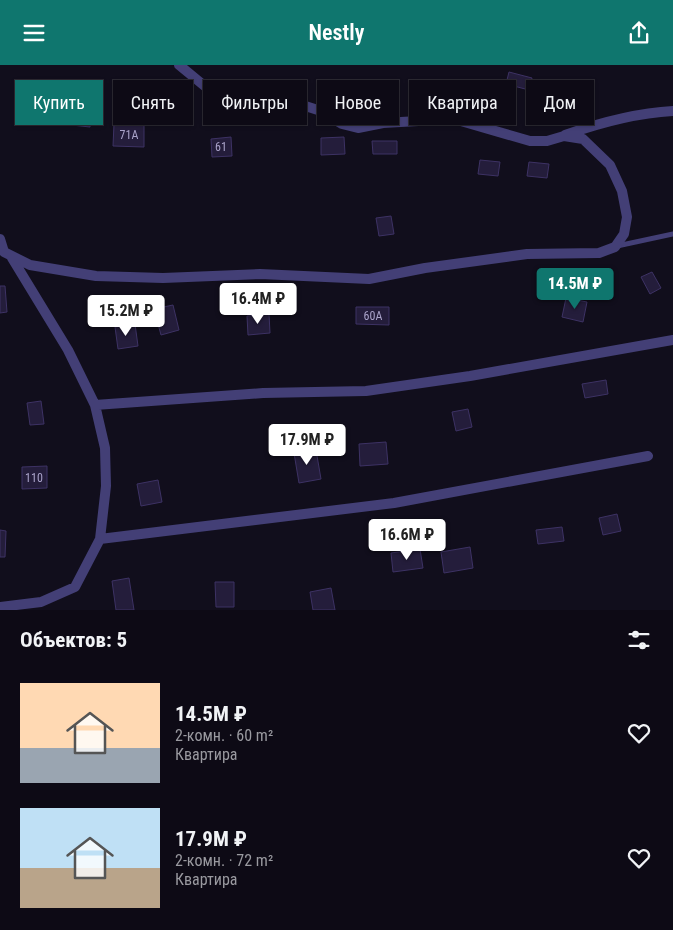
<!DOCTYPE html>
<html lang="ru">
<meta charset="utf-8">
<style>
:root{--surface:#0d0a15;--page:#1b1822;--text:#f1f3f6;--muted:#9a9aa0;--line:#2d2b34;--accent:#0f766e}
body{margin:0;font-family:"Roboto Condensed",sans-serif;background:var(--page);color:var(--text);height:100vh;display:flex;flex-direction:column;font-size:19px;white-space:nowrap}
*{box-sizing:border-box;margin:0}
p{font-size:16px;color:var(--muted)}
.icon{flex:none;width:28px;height:28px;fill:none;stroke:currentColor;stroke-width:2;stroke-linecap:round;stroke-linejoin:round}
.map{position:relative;height:545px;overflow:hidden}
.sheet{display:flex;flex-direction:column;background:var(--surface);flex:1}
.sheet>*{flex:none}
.guide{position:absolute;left:15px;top:15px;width:644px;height:45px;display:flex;gap:10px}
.price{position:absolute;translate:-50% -42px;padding:0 11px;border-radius:5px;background:#fff;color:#222;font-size:16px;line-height:32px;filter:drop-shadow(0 1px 2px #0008)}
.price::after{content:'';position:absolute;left:50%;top:30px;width:15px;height:11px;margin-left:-8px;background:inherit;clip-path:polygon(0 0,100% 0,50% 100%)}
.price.selected{background:var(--accent);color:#fff}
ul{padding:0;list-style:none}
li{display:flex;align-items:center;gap:15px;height:125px;padding:0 20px}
li span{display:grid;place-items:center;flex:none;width:140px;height:100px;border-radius:0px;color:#555}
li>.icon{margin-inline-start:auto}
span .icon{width:60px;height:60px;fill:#fffc;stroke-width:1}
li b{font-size:21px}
h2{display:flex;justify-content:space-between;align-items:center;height:60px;padding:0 20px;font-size:21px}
.tag{padding:0 18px;border-radius:0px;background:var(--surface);box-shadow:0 1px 4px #0004,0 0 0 1px var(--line);font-size:18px;line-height:45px}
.tag.selected{background:var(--accent);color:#fff}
header{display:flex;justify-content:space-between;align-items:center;height:65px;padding:0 20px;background:var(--accent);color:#fff;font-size:22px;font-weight:600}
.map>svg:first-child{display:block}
.building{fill:#241d3b;stroke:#3d3264}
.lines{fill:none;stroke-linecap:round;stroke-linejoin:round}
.service{stroke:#433f76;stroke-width:5}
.minor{stroke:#433f76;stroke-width:10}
.labels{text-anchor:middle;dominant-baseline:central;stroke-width:5;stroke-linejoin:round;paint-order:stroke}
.number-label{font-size:12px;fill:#aaa3ca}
</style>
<header><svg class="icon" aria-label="menu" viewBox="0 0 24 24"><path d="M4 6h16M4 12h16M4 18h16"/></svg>Nestly<svg class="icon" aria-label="share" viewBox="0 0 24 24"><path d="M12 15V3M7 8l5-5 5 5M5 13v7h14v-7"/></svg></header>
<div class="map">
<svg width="673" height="545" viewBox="0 0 673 545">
<rect width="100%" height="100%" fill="#110e1c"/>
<path class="building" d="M509 7 532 13 529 25 506 19Z
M503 30 506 48 492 49 490 32Z
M64 38 92 41 90 62 62 59Z
M114 59H144V82L113 81Z
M231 72 232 91 212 92 211 74Z
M344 72 345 89 321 90V73Z
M372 76H397V89H373Z
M480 95 500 97 498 111 478 109Z
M529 97 549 99 547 113 527 111Z
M391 151 394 169 379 171 376 153Z
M652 207 661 223 650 229 641 212Z
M0 221H5L7 247 0 248Z
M566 233 587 237 583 257 562 252Z
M173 240 179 265 161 270 154 244Z
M356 242H389V260L356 259Z
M269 249 270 268 248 270 247 251Z
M135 259 138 281 118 284 115 262Z
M606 315 608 329 585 333 582 319Z
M41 336 44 359 30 360 27 338Z
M468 344 472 362 456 366 452 347Z
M386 377 388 399 360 401 359 379Z
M316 385 321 414 299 418 294 388Z
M47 401V423L22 424V402Z
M158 415 162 437 141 441 137 419Z
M617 449 621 466 603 470 599 453Z
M562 462 564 476 538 479 536 465Z
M0 465 6 466 5 492H0Z
M470 482 473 503 444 508 441 487Z
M420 484 423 503 393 507 391 488Z
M129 513 134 545H116L112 516Z
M215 517H234V542H216Z
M331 523 335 545H313L310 527Z"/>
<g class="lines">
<path class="service" d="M617 181 673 169"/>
<path class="minor" d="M565 70C599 58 636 48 673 46
M0 174 4 187 30 200 96 211 163 213 260 209 369 214 425 203 527 189 599 188 615 182 624 169 627 152 622 126 610 100 583 74 564 71 547 76H530L454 54 383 58 358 63 342 59 321 46 299 39 241 42 207 23 179 0
M95 340 263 328 366 326 470 311 673 275
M100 474 394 438 648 391
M0 542 41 537 75 522 100 474 106 421 105 383 95 340 68 285 12 193"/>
</g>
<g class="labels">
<g class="number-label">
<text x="129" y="70">71А</text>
<text x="221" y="82">61</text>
<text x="373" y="251">60А</text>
<text x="34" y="413">110</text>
</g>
</g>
</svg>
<b class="price selected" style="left:575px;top:245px">14.5M ₽</b>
<b class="price" style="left:258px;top:260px">16.4M ₽</b>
<b class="price" style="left:126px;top:272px">15.2M ₽</b>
<b class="price" style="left:307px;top:401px">17.9M ₽</b>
<b class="price" style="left:407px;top:496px">16.6M ₽</b>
<div class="guide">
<a class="tag selected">Купить</a>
<a class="tag">Снять</a>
<a class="tag">Фильтры</a>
<a class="tag">Новое</a>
<a class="tag">Квартира</a>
<a class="tag">Дом</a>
</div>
</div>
<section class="sheet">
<h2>Объектов: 5<svg class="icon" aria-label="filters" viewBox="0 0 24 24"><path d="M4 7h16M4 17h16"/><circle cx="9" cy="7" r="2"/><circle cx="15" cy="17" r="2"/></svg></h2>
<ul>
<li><span style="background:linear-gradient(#ffd9b3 65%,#9aa5b1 0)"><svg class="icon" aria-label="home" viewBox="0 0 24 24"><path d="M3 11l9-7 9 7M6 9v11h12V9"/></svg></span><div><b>14.5M ₽</b><p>2-комн. · 60 m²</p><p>Квартира</p></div><svg class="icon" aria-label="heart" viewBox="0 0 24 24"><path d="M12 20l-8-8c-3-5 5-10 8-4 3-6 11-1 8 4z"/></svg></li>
<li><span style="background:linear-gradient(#bfe0f5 60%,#b9a48a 0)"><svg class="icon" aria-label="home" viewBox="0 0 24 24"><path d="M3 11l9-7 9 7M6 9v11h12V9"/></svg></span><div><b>17.9M ₽</b><p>2-комн. · 72 m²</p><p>Квартира</p></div><svg class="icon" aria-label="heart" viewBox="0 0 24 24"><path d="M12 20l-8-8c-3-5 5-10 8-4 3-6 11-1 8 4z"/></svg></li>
</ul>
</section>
